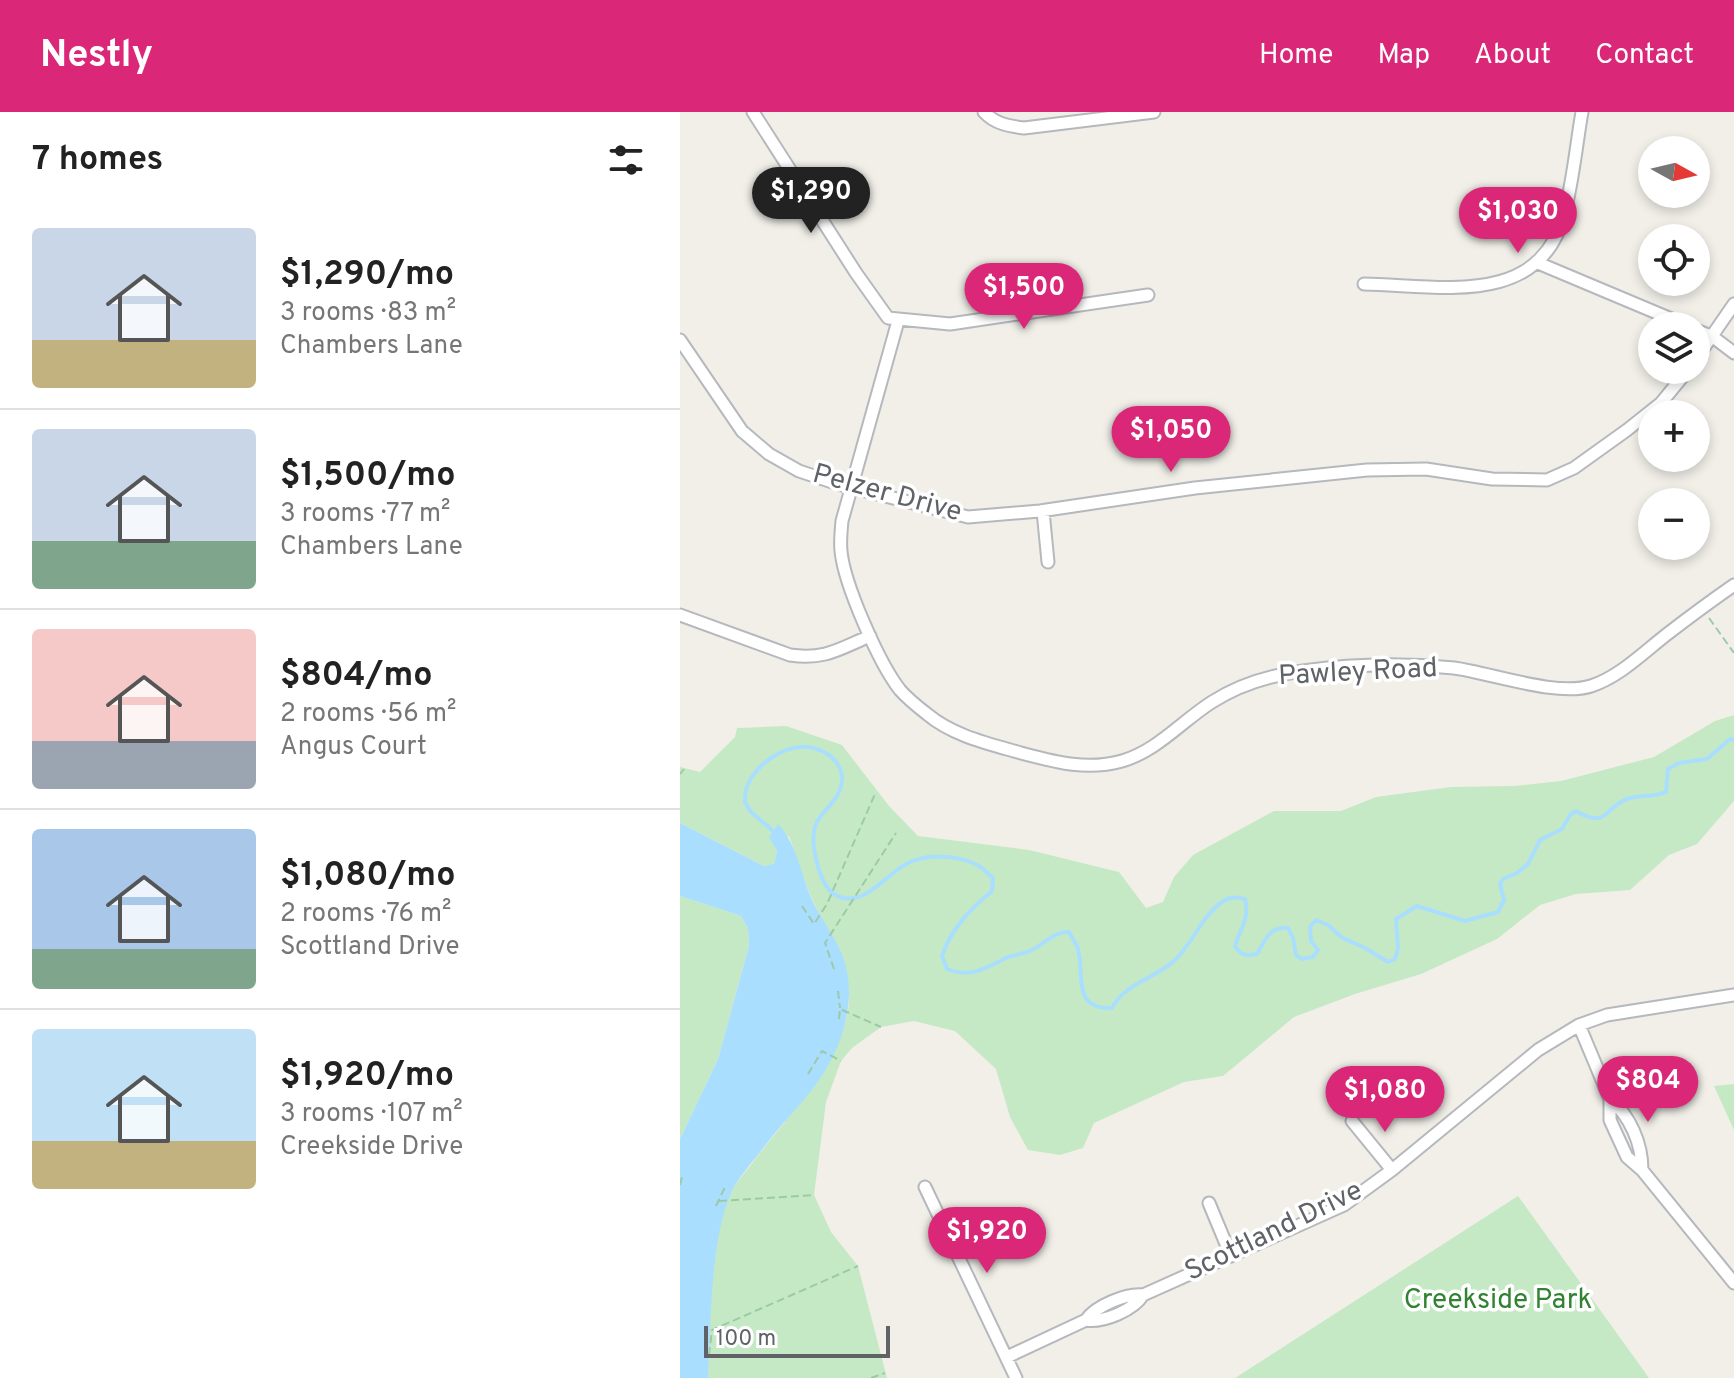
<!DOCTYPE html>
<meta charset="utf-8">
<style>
:root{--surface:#fff;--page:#f6f6f6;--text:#222;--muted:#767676;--line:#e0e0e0;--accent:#db2777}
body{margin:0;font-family:Overpass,sans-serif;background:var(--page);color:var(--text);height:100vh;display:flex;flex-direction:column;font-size:30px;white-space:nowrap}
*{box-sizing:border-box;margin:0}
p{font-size:26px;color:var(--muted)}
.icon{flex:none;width:44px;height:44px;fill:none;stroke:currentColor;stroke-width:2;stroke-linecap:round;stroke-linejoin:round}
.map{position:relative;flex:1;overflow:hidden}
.panel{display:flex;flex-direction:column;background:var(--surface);width:680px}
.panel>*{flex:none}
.needle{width:52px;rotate:98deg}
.tools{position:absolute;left:958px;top:24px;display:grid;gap:16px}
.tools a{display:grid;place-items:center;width:72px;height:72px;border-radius:50%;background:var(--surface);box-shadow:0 4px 12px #0003;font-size:40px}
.scale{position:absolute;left:24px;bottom:20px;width:186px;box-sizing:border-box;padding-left:8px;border:4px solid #5f6368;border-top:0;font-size:22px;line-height:28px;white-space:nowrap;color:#5f6368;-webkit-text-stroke:6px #fff;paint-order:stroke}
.price{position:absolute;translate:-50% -68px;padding:0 18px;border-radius:28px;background:var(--accent);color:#fff;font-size:26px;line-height:52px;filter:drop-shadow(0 2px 4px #0008)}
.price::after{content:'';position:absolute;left:50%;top:48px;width:24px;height:18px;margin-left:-12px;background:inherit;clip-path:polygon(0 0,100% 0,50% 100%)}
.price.selected{background:#222;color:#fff}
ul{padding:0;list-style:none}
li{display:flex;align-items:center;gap:24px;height:200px;padding:0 32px}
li+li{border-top:2px solid var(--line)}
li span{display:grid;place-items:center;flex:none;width:224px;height:160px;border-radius:8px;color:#555}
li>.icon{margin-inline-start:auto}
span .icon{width:96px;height:96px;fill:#fffc;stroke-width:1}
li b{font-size:34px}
h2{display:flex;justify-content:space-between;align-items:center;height:96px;padding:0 32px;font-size:34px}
header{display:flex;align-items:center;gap:48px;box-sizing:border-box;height:112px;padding:0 40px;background:var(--accent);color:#fff}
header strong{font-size:38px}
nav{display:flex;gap:44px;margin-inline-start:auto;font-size:28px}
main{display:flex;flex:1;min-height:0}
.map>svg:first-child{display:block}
.green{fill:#c5e9c4}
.water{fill:#aadeff}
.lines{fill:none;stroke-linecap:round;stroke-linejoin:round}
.stream{stroke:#aadeff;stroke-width:4}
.minor-casing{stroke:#b5b8bc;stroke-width:15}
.path{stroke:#9ccaa8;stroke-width:2;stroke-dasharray:8 4;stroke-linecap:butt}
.minor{stroke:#fff;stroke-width:11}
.labels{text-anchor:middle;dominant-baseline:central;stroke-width:7;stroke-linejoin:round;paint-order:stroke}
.street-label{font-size:28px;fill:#5f6368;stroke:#fff}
.park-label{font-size:28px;fill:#318331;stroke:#fff}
</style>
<header>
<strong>Nestly</strong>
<nav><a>Home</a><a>Map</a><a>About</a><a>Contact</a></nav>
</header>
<main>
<section class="panel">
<h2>7 homes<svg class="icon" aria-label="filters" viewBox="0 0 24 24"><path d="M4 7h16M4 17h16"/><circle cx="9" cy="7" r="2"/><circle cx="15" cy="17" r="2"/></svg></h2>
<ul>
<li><span style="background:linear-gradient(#c9d6e8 70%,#c2b280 0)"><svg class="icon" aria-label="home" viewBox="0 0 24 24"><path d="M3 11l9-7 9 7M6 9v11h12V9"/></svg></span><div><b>$1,290/mo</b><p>3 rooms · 83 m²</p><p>Chambers Lane</p></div></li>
<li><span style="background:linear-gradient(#c9d6e8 70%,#7fa58c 0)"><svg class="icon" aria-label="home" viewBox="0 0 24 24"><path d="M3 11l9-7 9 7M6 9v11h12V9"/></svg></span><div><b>$1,500/mo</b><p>3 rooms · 77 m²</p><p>Chambers Lane</p></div></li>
<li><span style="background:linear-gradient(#f6c9c9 70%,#9aa5b1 0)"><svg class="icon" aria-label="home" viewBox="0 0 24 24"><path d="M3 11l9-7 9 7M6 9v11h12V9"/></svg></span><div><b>$804/mo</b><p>2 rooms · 56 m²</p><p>Angus Court</p></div></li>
<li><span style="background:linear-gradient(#a9c7e8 75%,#7fa58c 0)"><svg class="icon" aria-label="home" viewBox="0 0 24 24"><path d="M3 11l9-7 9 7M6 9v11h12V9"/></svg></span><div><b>$1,080/mo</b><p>2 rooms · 76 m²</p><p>Scottland Drive</p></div></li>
<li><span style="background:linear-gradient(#bfe0f5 70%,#c2b280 0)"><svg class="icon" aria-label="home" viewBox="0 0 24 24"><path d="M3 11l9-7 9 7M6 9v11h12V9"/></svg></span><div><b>$1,920/mo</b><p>3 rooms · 107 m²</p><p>Creekside Drive</p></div></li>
</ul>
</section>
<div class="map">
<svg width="1054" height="1266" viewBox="0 0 1054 1266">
<rect width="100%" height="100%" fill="#f1efe8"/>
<path class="green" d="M1054 603V689L1017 732 989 743 950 778 896 782 860 793 817 827 741 862 675 882 614 905 543 964 504 970 414 1011 403 1036 380 1043 348 1038 330 1005 316 957 275 919 234 909 201 915 172 936 161 949 146 990 134 1083 151 1120 178 1154 207 1266H28C30 1215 30 1123 52 1079 56 1070 64 1062 70 1054 103 1009 171 942 169 883 168 846 147 820 132 787 123 767 117 745 109 724L97 739 94 753 84 754 0 711V655L20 660 55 625 57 616 106 614 162 633 209 694 238 724 349 738 439 760 466 796 483 790 494 765 513 743 594 699H661L696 685 771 675 834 674 881 669 974 645 1035 609Z
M0 784 61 804 68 817 69 834 38 947 0 1027Z
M1054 972V1018L1034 974Z
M838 1084 969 1266H555Z"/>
<path class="water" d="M0 711 84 754 94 752 97 739 89 725 98 712C119 734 121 767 135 794 144 810 155 826 162 842 180 889 161 941 131 979 116 998 99 1015 84 1035 74 1049 59 1064 52 1079 30 1127 31 1213 28 1266H0V1027L38 947 69 834 68 817 61 804 0 784Z"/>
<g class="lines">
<path class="stream" d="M93 719 70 699 65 690C65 685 65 677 68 672 77 653 100 636 121 635 145 633 171 654 159 680 154 693 138 702 135 715 130 732 139 772 154 782 180 799 204 765 223 754 243 741 278 742 299 754 304 757 309 763 313 766L312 779C290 797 271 817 262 844L267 857C291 866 304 857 326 846 334 843 342 842 350 839 364 833 374 819 389 820 391 825 397 832 398 837 405 861 391 898 432 896 445 871 475 867 495 848 513 831 521 805 542 790 550 784 556 785 565 787 570 806 560 817 555 834 561 844 566 844 577 842 585 829 589 814 608 816L613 826 616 843 622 847 633 845 638 838 631 829 630 815 636 808 648 813 661 825 685 836 708 850 715 847 718 836 716 807 737 794 785 809 818 800 824 788 820 772 823 767 837 761 848 752 860 728 882 717 890 703 896 699C929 718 924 695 947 687 960 682 973 686 986 680L988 657 999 651 1027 647 1050 627 1054 628"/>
<g class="minor-casing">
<path id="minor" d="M73 0 176 161 208 206 270 212 468 183
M304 0C315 12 329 14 344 16L474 0
M858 151 1008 214
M684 172C758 173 859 197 884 103 893 70 896 34 902 0
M218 209 162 409C161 419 160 430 161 439 164 472 199 551 220 578 227 586 238 595 247 602 273 624 310 632 341 641 375 650 407 659 442 649 477 639 502 609 532 590 560 572 591 563 623 559 672 552 725 551 774 556 811 561 877 585 911 574 939 565 963 541 986 523 1008 506 1031 489 1054 473
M1016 218 1033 225 1054 241
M0 228 62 319 89 342 119 359 158 372 288 405 360 399 515 376 687 358 746 357 812 367 867 368 894 356 947 318 981 291 1008 258
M1016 247 1054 192
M363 399 368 450
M0 503 110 543C145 548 159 537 190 524
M899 913 930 987V1008L947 1045 962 1058 1054 1171
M930 987C950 1004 962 1031 962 1058
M672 1009 712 1058
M245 1075 336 1266
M529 1091 551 1144
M406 1208C423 1211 454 1198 463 1183
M327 1245 406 1208C415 1194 447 1181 463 1183L664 1093 712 1058 858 938 899 913 927 903 1054 883"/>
</g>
<path class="path" d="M1029 506 1054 541
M0 662 4 657
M122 794 134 812 147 792 195 682
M154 857 145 831 216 721
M158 879 160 896
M159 907 160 897 201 915
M128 962 142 939 161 949
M0 1073 2 1065
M39 1089 134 1083
M36 1094 45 1075
M29 1243 32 1218 178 1154
M191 1266 205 1261"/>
<use href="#minor" class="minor"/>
</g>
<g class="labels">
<g class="street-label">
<text transform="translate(207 382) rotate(15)">Pelzer Drive</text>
<text transform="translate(678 561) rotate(-3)">Pawley Road</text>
<text transform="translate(594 1120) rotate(-26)">Scottland Drive</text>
</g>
<g class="park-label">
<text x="818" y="1189">Creekside Park</text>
</g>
</g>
</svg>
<div class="tools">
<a><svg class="needle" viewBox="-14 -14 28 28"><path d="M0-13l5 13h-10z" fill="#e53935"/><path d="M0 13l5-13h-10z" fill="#767676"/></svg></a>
<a><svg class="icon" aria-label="locate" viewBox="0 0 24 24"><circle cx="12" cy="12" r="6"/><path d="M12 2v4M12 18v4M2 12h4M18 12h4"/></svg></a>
<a><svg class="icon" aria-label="layers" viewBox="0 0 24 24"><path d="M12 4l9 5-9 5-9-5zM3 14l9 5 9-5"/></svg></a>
<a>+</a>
<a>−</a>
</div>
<div class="scale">100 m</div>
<b class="price selected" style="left:131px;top:123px">$1,290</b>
<b class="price" style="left:838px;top:143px">$1,030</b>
<b class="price" style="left:344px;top:219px">$1,500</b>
<b class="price" style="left:491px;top:362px">$1,050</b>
<b class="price" style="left:968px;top:1012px">$804</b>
<b class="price" style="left:705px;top:1022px">$1,080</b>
<b class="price" style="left:307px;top:1163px">$1,920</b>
</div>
</main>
